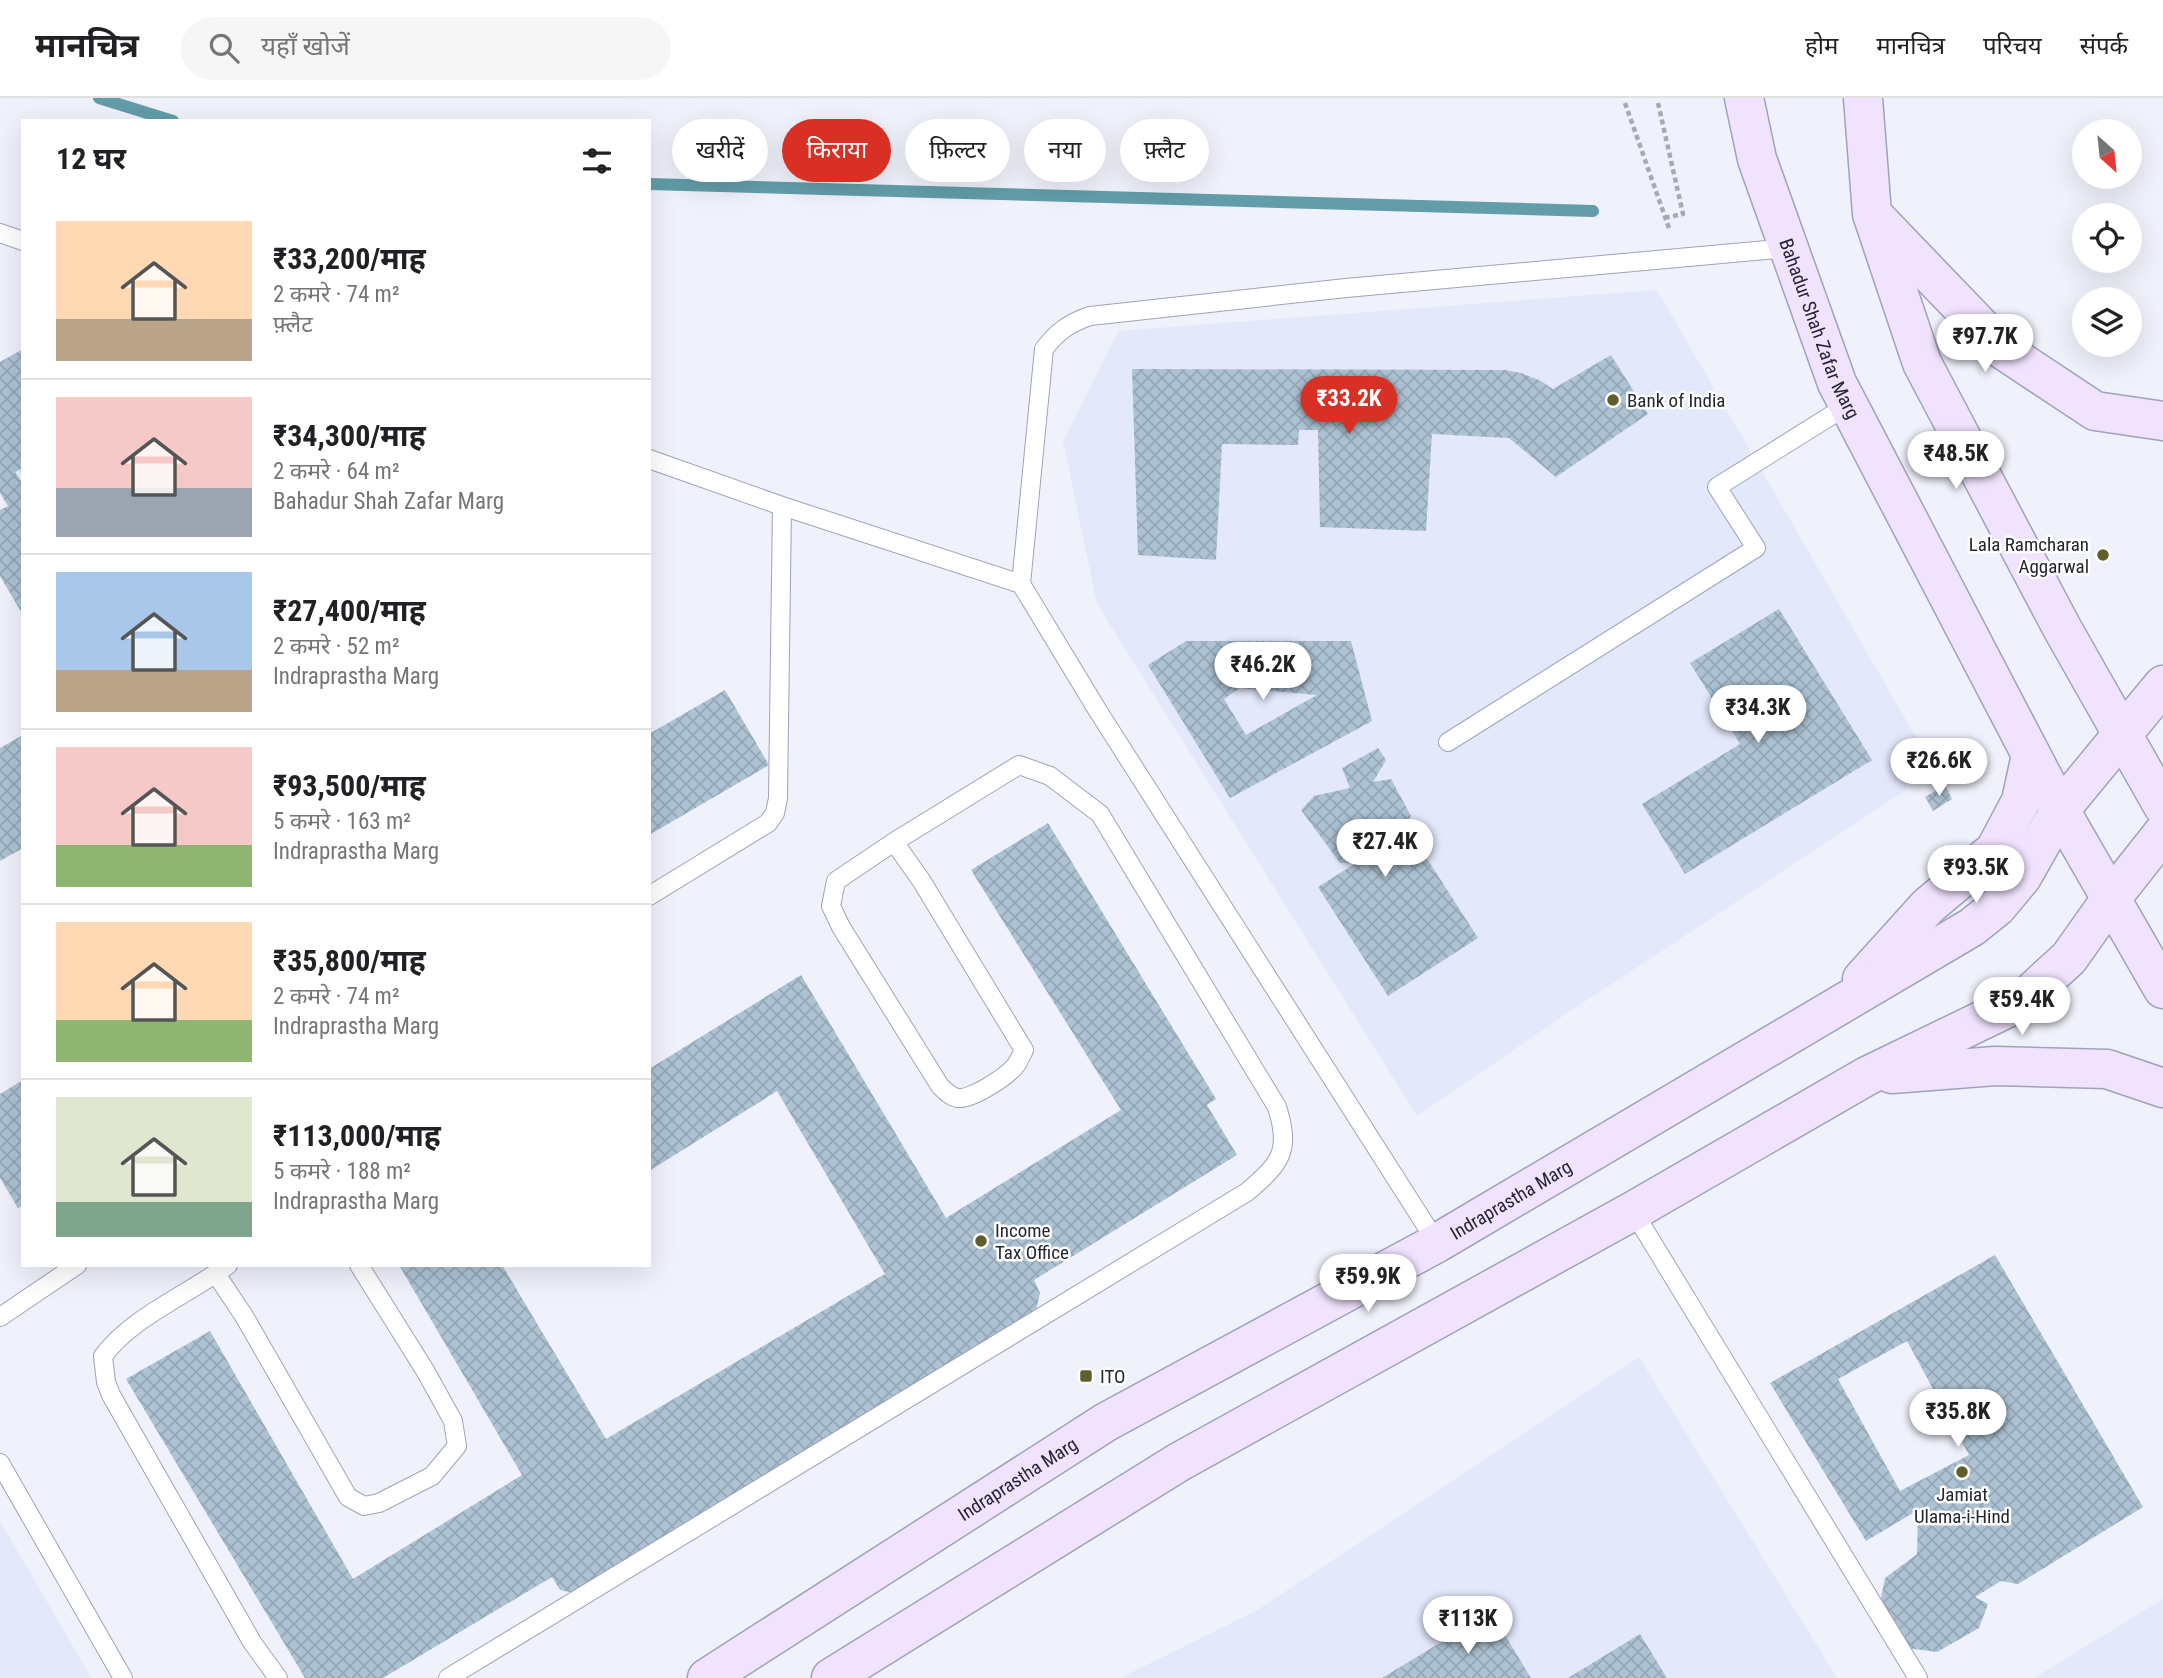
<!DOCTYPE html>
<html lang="hi">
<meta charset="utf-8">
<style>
:root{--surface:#fff;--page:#f6f6f6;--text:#202124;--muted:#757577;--line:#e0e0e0;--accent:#d93025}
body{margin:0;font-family:"Roboto Condensed","Noto Sans Devanagari",sans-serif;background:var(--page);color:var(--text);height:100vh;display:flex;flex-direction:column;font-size:26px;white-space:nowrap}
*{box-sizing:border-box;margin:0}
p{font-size:23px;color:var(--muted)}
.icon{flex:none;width:38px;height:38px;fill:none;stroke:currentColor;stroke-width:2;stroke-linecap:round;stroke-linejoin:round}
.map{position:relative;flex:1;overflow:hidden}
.drawer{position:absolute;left:21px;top:21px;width:630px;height:1148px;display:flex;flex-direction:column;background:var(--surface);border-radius:0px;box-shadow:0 7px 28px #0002}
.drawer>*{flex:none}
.guide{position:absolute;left:672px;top:21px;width:665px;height:63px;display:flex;gap:14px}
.needle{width:46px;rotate:153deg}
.fabs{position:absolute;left:2072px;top:21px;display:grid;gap:14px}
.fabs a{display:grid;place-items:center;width:70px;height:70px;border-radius:50%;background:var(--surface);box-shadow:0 7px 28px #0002;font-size:35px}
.price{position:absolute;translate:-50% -60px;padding:0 16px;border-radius:24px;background:#fff;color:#222;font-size:23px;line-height:46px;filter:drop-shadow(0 2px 4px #0008)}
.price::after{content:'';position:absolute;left:50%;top:42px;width:21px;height:16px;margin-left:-10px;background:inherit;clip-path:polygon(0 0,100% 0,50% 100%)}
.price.selected{background:var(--accent);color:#fff}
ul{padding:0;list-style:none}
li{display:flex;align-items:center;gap:21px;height:175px;padding:0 35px}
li+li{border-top:2px solid var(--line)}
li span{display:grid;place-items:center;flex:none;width:196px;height:140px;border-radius:0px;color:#555}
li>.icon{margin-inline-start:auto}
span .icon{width:84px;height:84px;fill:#fffc;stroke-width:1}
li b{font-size:30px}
h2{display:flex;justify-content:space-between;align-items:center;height:84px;padding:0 35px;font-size:30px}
.chip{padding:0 24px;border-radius:32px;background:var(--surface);box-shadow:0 7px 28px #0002;font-size:24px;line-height:63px}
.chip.selected{background:var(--accent);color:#fff}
header{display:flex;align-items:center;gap:42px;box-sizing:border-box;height:98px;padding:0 35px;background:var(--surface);border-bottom:2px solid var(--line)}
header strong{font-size:33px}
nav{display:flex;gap:38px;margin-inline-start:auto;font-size:24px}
.search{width:490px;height:63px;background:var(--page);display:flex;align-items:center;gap:18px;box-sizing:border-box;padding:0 24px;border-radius:38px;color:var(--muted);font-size:26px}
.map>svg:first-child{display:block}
.built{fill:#e4e8fb}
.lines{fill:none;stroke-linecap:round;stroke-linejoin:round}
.stream{stroke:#629da9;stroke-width:12}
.building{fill:url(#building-cross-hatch);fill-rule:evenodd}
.lane-casing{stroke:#9ea3ba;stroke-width:20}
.secondary-casing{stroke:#9ea3ba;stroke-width:41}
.path{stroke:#a6a8b2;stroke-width:4.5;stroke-dasharray:5 3.5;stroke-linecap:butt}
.lane{stroke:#fff;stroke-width:18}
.secondary{stroke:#f1e2fe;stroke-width:38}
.poi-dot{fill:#605f2c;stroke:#fff;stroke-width:2.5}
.labels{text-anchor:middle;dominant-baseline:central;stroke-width:5;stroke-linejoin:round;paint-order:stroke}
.street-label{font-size:19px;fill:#24262f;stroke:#fff}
.poi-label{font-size:19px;fill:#24262f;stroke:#fff;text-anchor:start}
</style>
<header>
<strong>मानचित्र</strong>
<div class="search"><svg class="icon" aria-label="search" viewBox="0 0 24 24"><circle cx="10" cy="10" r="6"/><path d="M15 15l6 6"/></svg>यहाँ खोजें</div>
<nav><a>होम</a><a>मानचित्र</a><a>परिचय</a><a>संपर्क</a></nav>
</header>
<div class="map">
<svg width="2163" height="1580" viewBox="0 0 2163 1580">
<defs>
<pattern id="building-cross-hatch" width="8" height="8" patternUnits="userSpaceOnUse" patternTransform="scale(1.75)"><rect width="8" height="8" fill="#adc3d4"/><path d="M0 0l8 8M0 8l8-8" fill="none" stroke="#95a7b6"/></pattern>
</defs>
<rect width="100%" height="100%" fill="#eff1fb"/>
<path class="built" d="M1657 192 1917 641 1906 692 1569 914 1417 1018 1097 506 1063 343 1118 233Z
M1639 1259 1837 1580H1120L1256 1513Z
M0 1423 71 1545 91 1580H0Z
M2163 1501V1580H2034Z"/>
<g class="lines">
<path class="stream" d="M99 0 173 23
M649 86 1593 113"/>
</g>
<path class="building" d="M23 251V370L15 374 23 386V517L0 478V412L8 408 0 395V264Z
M1611 257 1648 316 1556 379 1509 340 1432 336 1426 433 1320 429 1318 332H1299L1298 347 1222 346 1216 462 1138 457 1132 271 1505 272 1521 275 1539 282 1553 291Z
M1779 511 1872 662 1685 776 1642 706 1740 646 1690 565Z
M1186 543H1351L1372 623 1230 700 1148 567ZM1240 590 1317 597 1246 637 1224 601Z
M725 592 769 667 649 737V636Z
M23 637V750L0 763V650Z
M1378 650 1386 662 1373 684 1391 681 1411 718 1399 738 1408 731 1478 840 1388 898 1318 789 1356 765H1340L1301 712 1314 698 1350 690 1342 670Z
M1945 687 1952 701 1933 713 1925 699Z
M1048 725 1216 1001 1207 1007 1237 1057 1034 1182 1040 1195 1035 1217 579 1496 560 1492 552 1479 383 1580H305L126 1281 210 1233 353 1481 522 1377 399 1167H502L606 1341 885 1176 777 993 649 1073V971L801 877 946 1120 1121 1012 971 772Z
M23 982V1107L18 1110 0 1080V996Z
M1995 1157 2143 1409 2018 1486 2001 1483 1975 1499 1988 1506 1979 1530 1937 1554 1907 1550 1880 1505 1885 1480 1917 1456 1918 1412 1866 1443 1770 1285ZM1907 1243 1969 1357 1900 1393 1838 1281Z
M1491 1514 1531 1580H1382Z
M1640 1536 1667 1580H1568Z"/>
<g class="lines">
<g class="lane-casing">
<path id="lane" d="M0 135 23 143
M649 361 782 408 1021 486
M1448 644 1756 450 1717 389 1848 307
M649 798 768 725 775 715 778 700 782 408
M1633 1113 1918 1580
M1437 1145 1098 613 1021 486 1044 251C1057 234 1069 225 1090 218L1346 190 1789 150
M228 1167C189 1196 132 1219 103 1258L106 1284 111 1297 252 1544 278 1580
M216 1176 244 1218 348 1399 364 1408 379 1405 432 1378 457 1348 453 1323 426 1274 359 1167
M0 1219 77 1167
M0 1365 123 1580
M448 1580 1247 1094C1281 1065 1291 1053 1277 1009L1100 716 1050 678 1019 667 894 744 921 782 1024 952C1021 957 1019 963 1016 967 1008 978 971 1002 958 1000 951 999 945 993 940 988L841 829 831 808 836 783 894 744"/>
</g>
<g class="secondary-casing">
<g id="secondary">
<path id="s1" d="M1744 0 1757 61 1837 285 2060 712 2163 891"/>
<path d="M1863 0 1872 116 1922 265 2062 530 2163 708"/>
<path d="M1878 122 2003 252 2095 313 2163 323"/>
<path d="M1862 881 1928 808 1995 752 2021 703 2031 657"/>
<path d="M1892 976 1995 968 2107 971 2163 990"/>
<path id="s2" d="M707 1580 1106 1324 1437 1145 1972 829 1997 809 2022 779 2060 712 2163 587"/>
<path d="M831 1580 1179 1364 1633 1113 1867 978 2022 903 2069 860 2110 802 2163 735"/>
</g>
</g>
<path class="path" d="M1625 5 1670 133
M1658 5 1683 116 1664 120"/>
<use href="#lane" class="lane"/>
<use href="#secondary" class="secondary"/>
</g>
<g class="poi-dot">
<circle cx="1613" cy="302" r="7"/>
<circle cx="2103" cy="457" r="7"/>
<circle cx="981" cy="1143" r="7"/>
<rect x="1079" y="1271" width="14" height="14" rx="3.5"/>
<circle cx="1962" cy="1374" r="7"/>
</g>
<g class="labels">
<g class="street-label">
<text stroke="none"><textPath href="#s1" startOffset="243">Bahadur Shah Zafar Marg</textPath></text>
<text stroke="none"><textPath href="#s2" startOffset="936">Indraprastha Marg</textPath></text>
<text stroke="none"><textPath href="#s2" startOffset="369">Indraprastha Marg</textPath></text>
</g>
<g class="poi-label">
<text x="1627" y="302">Bank of India</text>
<text x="2089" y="446" text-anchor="end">Lala Ramcharan<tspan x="2089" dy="22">Aggarwal</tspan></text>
<text x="995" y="1132">Income<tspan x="995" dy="22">Tax Office</tspan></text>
<text x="1100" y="1278">ITO</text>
<text x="1962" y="1396" text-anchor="middle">Jamiat<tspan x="1962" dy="22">Ulama-i-Hind</tspan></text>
</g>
</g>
</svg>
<div class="fabs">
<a><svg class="needle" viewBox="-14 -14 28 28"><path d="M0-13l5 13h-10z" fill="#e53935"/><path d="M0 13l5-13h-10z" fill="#757577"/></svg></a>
<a><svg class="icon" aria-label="locate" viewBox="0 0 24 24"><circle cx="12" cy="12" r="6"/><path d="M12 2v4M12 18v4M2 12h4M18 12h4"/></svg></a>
<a><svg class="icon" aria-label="layers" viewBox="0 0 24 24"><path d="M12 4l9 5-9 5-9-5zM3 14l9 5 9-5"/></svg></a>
</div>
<b class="price" style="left:1985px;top:276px">₹97.7K</b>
<b class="price selected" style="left:1349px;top:338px">₹33.2K</b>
<b class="price" style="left:1956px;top:393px">₹48.5K</b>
<b class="price" style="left:1263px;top:604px">₹46.2K</b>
<b class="price" style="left:1758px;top:647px">₹34.3K</b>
<b class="price" style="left:1939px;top:700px">₹26.6K</b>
<b class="price" style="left:1385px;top:781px">₹27.4K</b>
<b class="price" style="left:1976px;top:807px">₹93.5K</b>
<b class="price" style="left:2022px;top:939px">₹59.4K</b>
<b class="price" style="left:1368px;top:1216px">₹59.9K</b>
<b class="price" style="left:1958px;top:1351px">₹35.8K</b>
<b class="price" style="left:1468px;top:1558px">₹113K</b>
<div class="guide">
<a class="chip">खरीदें</a>
<a class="chip selected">किराया</a>
<a class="chip">फ़िल्टर</a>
<a class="chip">नया</a>
<a class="chip">फ़्लैट</a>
</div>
<section class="drawer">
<h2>12 घर<svg class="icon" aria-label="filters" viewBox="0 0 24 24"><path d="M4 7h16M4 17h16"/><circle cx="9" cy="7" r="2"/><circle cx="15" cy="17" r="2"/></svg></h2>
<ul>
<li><span style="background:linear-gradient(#ffd9b3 70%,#b9a48a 0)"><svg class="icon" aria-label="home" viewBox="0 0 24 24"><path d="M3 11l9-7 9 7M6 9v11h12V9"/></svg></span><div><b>₹33,200/माह</b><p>2 कमरे · 74 m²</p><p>फ़्लैट</p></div></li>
<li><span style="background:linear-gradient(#f6c9c9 65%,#9aa5b1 0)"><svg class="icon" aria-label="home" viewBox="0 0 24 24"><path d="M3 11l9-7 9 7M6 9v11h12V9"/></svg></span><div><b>₹34,300/माह</b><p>2 कमरे · 64 m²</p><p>Bahadur Shah Zafar Marg</p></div></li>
<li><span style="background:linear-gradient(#a9c7e8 70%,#b9a48a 0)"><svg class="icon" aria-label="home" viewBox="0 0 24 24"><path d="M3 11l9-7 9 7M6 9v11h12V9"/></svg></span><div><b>₹27,400/माह</b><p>2 कमरे · 52 m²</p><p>Indraprastha Marg</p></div></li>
<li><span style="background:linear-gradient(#f6c9c9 70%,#8fb573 0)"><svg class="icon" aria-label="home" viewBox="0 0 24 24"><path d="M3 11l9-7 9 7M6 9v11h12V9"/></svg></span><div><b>₹93,500/माह</b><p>5 कमरे · 163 m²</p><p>Indraprastha Marg</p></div></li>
<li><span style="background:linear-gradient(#ffd9b3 70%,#8fb573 0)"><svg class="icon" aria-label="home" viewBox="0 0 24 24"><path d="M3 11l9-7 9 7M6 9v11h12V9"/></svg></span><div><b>₹35,800/माह</b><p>2 कमरे · 74 m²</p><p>Indraprastha Marg</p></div></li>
<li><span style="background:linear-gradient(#dfe7d0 75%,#7fa58c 0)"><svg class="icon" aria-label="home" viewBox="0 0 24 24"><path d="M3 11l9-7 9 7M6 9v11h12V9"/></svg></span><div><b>₹113,000/माह</b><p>5 कमरे · 188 m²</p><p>Indraprastha Marg</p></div></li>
</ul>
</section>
</div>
